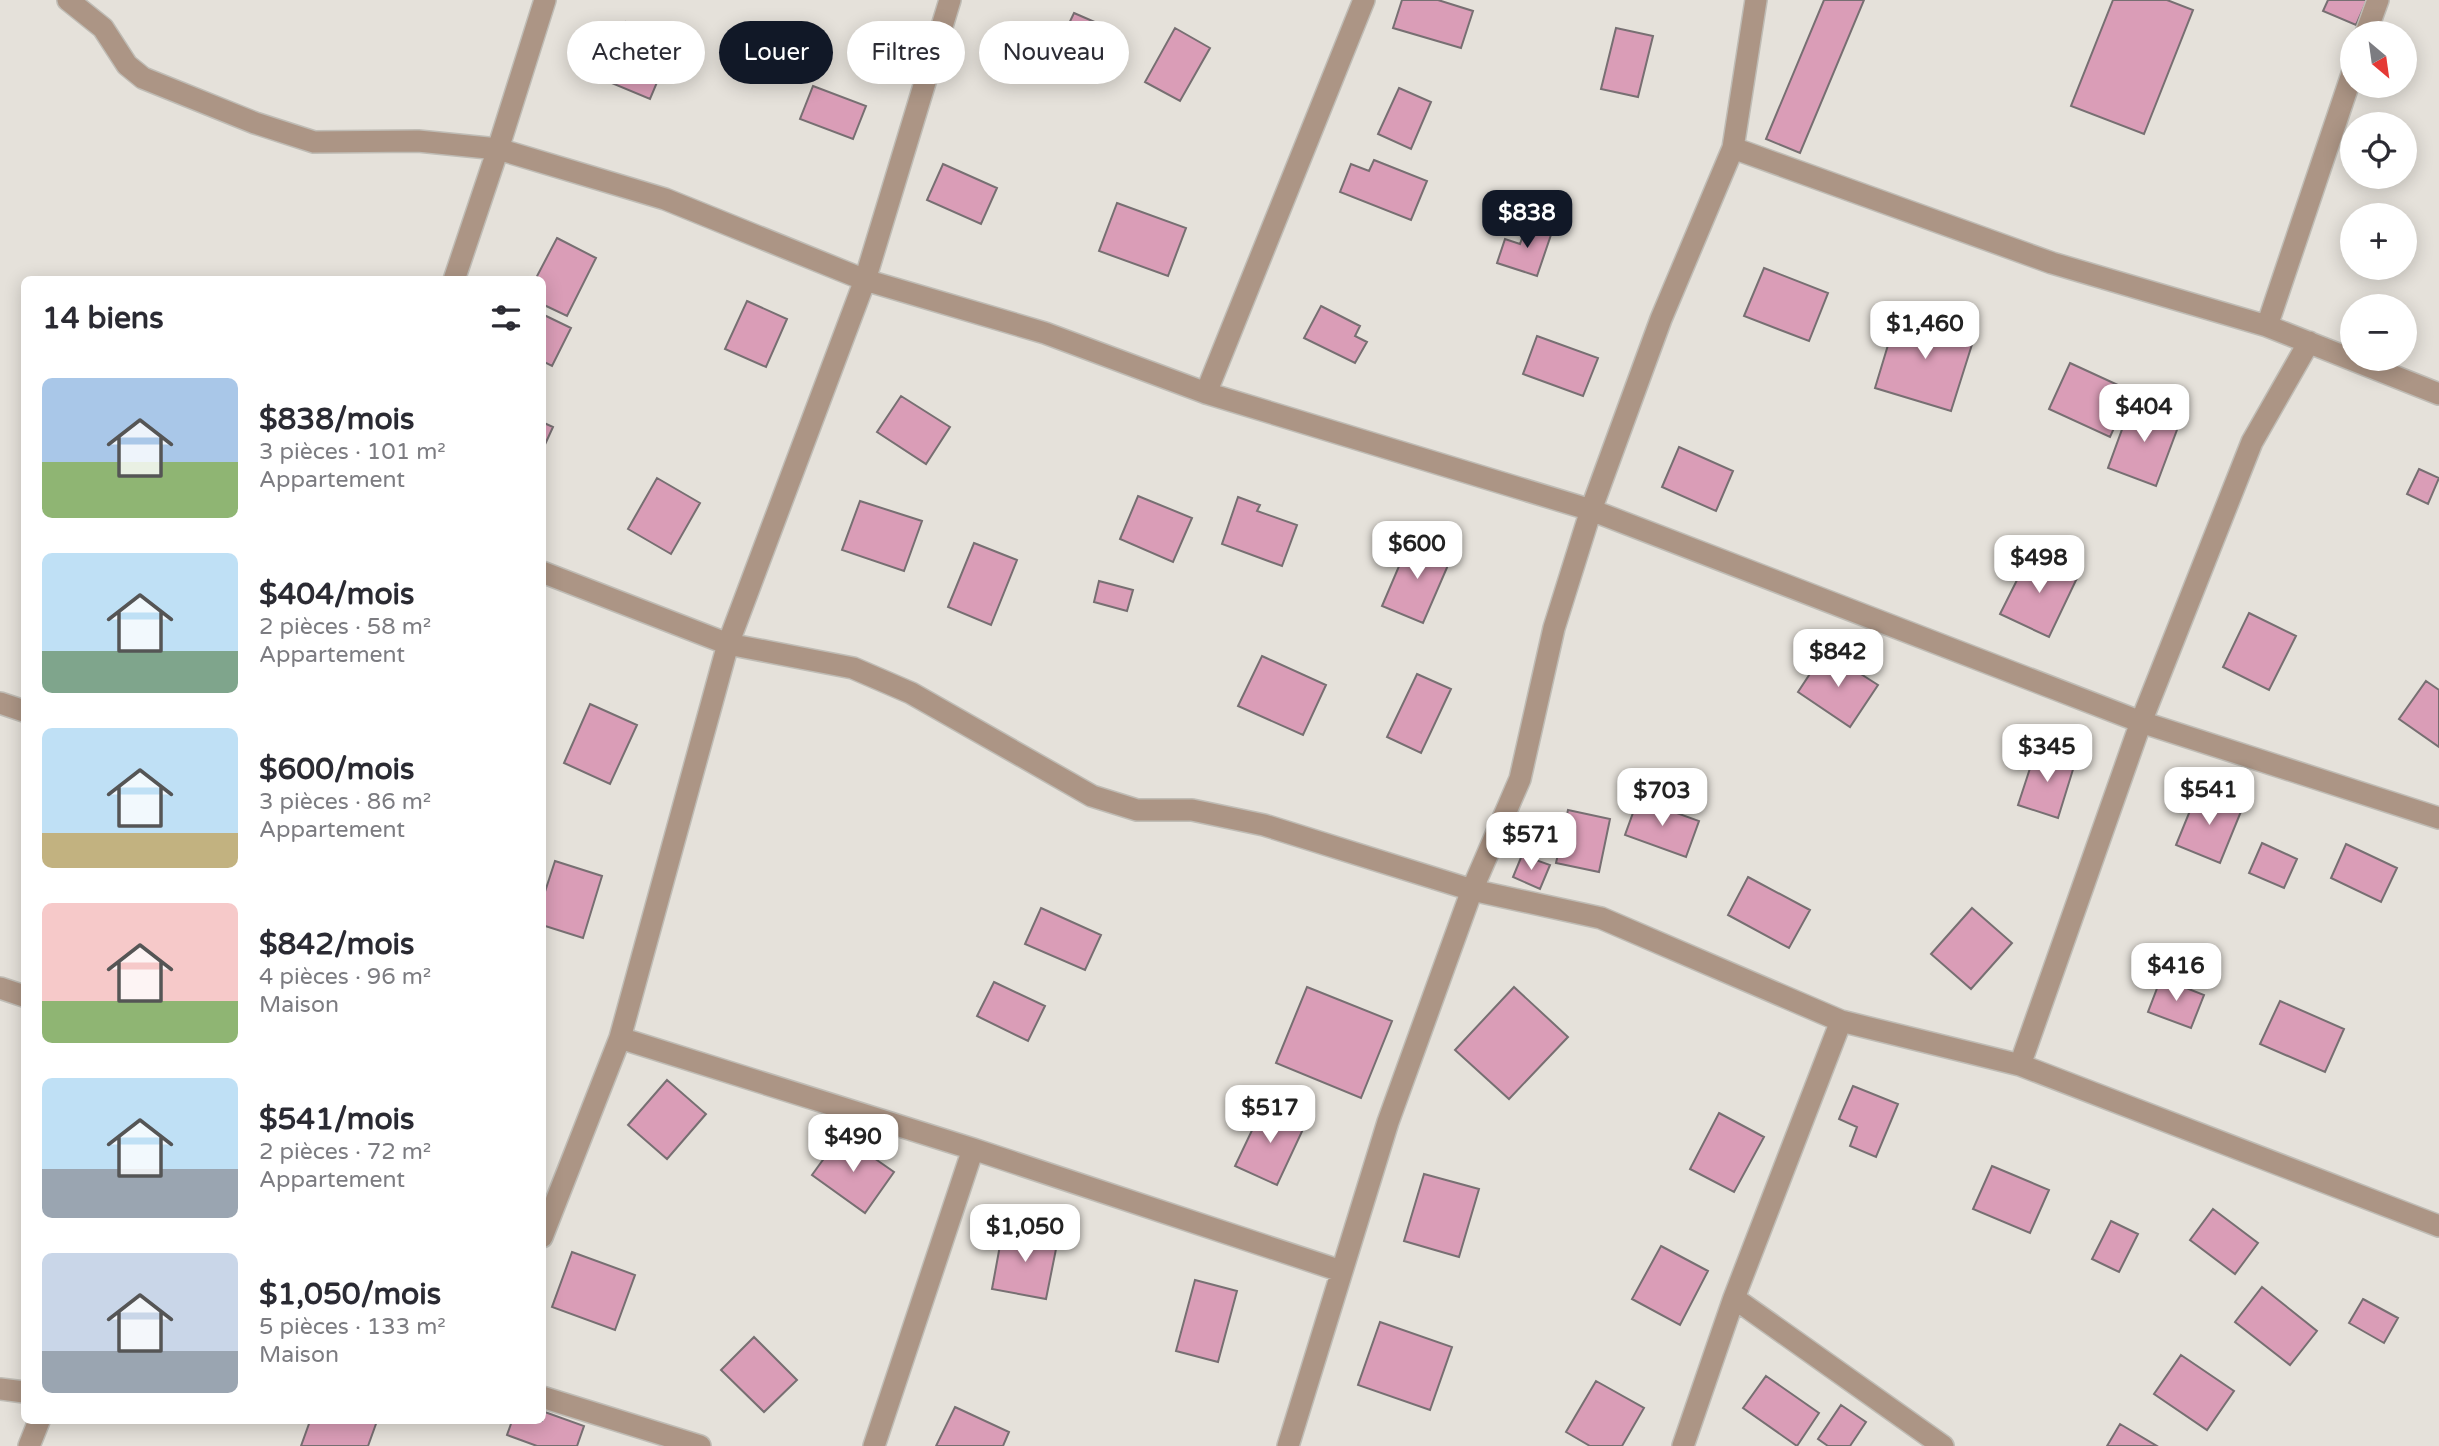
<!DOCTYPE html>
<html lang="fr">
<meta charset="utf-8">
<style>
:root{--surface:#fff;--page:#f2f2f3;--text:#2b2b33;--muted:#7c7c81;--accent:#111827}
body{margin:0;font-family:"Varela Round",sans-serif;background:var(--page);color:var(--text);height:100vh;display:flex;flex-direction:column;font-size:26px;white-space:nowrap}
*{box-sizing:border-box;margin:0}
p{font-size:23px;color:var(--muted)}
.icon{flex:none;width:38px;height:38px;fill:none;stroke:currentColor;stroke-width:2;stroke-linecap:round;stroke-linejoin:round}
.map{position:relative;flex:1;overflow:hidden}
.details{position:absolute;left:21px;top:276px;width:525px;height:1148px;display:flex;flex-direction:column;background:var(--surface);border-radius:10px;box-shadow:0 4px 18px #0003}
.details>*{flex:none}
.banner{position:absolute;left:567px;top:21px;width:665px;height:63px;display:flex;gap:14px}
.needle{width:46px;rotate:151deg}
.tools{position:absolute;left:2340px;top:21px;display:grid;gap:14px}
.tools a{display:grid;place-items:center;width:77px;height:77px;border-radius:50%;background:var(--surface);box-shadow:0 4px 18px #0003;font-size:35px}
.price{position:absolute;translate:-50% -60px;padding:0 16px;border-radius:14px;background:#fff;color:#222;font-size:23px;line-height:46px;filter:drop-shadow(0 2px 4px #0008)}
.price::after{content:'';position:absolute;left:50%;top:42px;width:21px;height:16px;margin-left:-10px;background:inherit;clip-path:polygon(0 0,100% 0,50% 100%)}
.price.current{background:var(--accent);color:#fff}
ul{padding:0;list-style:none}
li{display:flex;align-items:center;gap:21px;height:175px;padding:0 21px}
li span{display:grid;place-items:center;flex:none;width:196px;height:140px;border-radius:10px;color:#555}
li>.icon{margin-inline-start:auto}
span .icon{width:84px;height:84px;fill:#fffc;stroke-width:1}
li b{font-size:30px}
h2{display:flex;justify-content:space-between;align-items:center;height:84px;padding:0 21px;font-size:30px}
.tag{padding:0 24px;border-radius:32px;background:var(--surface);box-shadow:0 4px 18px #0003;font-size:24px;line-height:63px}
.tag.current{background:var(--accent);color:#fff}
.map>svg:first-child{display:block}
.building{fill:#da9db7;stroke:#776f72;stroke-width:2}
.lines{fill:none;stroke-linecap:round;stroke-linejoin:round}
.street-casing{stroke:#bfbcb5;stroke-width:24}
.street{stroke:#ac9585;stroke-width:21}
</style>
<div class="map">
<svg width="2439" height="1446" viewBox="0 0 2439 1446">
<rect width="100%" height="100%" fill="#e5e1da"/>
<path class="building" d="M1402 0H1438L1473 11 1461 48 1393 28Z
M1824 0H1864L1800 153 1766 139Z
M2113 0H2167L2193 10 2144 134 2071 106Z
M2328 0H2367L2356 25 2323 11Z
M1074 13 1104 26 1081 75 1051 61Z
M626 22 674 42 650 99 602 79Z
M1175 28 1210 48 1180 101 1145 82Z
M1616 28 1653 36 1638 97 1601 89Z
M813 86 866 106 853 139 800 119Z
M1399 88 1431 102 1411 149 1378 134Z
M1374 160 1427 181 1411 220 1340 192 1351 164 1369 171Z
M943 164 997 188 981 224 927 200Z
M1117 203 1186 228 1168 276 1099 251Z
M1528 221 1553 229 1537 276 1497 263 1505 239 1520 244Z
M557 238 596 258 567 316 542 304V280H535Z
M1764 268 1828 293 1809 341 1744 316Z
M747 301 787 319 766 367 725 349Z
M1321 306 1360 326 1355 336 1367 342 1355 363 1304 338Z
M1898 312 1975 335 1951 411 1875 388Z
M542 314 571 328 552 366 542 361Z
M1537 336 1598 358 1583 396 1523 374Z
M2070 363 2131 391 2110 437 2049 409Z
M901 396 950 427 926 464 877 432Z
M2132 402 2181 419 2156 486 2108 468Z
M542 422 553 427 542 451Z
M1679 447 1733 471 1716 511 1662 487Z
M2419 469 2439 478 2428 504 2407 494Z
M657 478 700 503 671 554 628 529Z
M1138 496 1192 518 1173 562 1120 539Z
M1238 497 1260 505 1257 511 1297 525 1282 566 1222 544Z
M860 501 922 521 904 571 842 550Z
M1411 538 1452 556 1423 623 1382 606Z
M974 543 1017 560 991 625 948 607Z
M2030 554 2078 576 2049 637 2000 614Z
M1099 581 1133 590 1127 611 1094 602Z
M2249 613 2296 636 2269 690 2223 667Z
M1825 651 1878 685 1850 727 1798 692Z
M1262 656 1326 685 1303 735 1238 706Z
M1417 674 1451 689 1421 753 1387 737Z
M2426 681 2439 690V747L2399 719Z
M590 704 637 725 610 784 564 763Z
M2036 750 2075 763 2058 818 2018 805Z
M2198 791 2242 809 2220 863 2176 845Z
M1638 799 1699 821 1686 857 1625 835Z
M1568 810 1610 819 1599 872 1556 863Z
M2262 843 2297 859 2284 888 2249 873Z
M2346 844 2397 868 2381 902 2331 878Z
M1522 855 1550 865 1540 889 1513 877Z
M555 861 602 876 583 938 542 925V901Z
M1748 877 1810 910 1789 948 1728 915Z
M1041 908 1101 935 1085 970 1025 944Z
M1972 908 2012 943 1971 989 1931 954Z
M2161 978 2204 995 2191 1028 2148 1012Z
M994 982 1045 1006 1028 1041 977 1016Z
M1307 987 1392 1021 1361 1098 1276 1063Z
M1514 987 1568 1037 1509 1099 1455 1050Z
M2280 1001 2344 1029 2325 1072 2260 1044Z
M667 1080 706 1114 667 1159 628 1125Z
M1853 1086 1898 1104 1876 1157 1850 1146 1857 1127 1839 1119Z
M1264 1105 1305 1125 1277 1185 1235 1166Z
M1719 1113 1764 1137 1734 1192 1690 1169Z
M841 1135 894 1172 865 1213 812 1175Z
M1992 1166 2049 1190 2030 1233 1973 1209Z
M1424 1174 1479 1189 1459 1257 1404 1241Z
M2213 1209 2258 1243 2235 1274 2190 1240Z
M2111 1221 2138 1234 2119 1272 2092 1259Z
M1003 1229 1058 1239 1046 1299 992 1289Z
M1661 1246 1708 1271 1680 1325 1632 1299Z
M572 1252 635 1275 615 1330 552 1307Z
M1195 1280 1237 1291 1218 1362 1176 1351Z
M2262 1287 2317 1331 2290 1365 2235 1322Z
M2363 1299 2398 1318 2384 1343 2349 1323Z
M1380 1322 1452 1347 1430 1410 1358 1385Z
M754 1337 797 1380 764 1412 721 1370Z
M2181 1355 2234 1391 2207 1430 2154 1394Z
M1766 1376 1819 1413 1797 1446 1743 1408Z
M1596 1381 1644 1408 1622 1446H1590L1566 1432Z
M1841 1405 1866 1422 1850 1446H1828L1818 1439Z
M955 1407 1009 1432 1003 1446H936Z
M542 1411 584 1426 577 1446H537L507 1435 512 1421H542Z
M310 1421H377L368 1446H301Z
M2120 1424 2157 1446H2107Z"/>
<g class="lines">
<g class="street-casing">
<path id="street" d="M68 0 103 28 127 65 143 78 255 123 314 142 418 141 498 149 665 199 865 280 1045 333 1206 393 1591 510 2141 722 2439 818
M2366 33 2378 0
M1733 148 2052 263 2267 326 2439 394
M454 280 498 149 545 0
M2267 326 2352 74
M1206 393 1364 0
M542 572 728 644 853 668 911 693 1092 796 1137 810H1192L1264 825 1472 890 1601 918 1841 1021 2020 1065 2439 1226
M0 703 24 711
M0 988 24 996
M620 1038 973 1149 1341 1271
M2020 1065 2141 722 2252 442 2309 342
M542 1237 620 1038 728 644 865 280 950 0
M1734 1298 1943 1446
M0 1389 24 1392
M542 1397 700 1446
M29 1446 39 1421
M874 1446 973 1149
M1288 1446 1388 1122 1472 890 1520 779 1554 628 1591 510 1661 319 1733 148 1756 0
M1683 1446 1734 1298 1841 1021"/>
</g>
<use href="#street" class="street"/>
</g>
</svg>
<div class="tools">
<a><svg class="needle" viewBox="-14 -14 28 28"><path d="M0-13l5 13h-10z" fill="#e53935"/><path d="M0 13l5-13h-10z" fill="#7c7c81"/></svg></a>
<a><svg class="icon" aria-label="locate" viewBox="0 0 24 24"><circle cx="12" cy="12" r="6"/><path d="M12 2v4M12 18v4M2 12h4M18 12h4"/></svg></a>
<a>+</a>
<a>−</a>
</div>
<b class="price current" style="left:1527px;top:250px">$838</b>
<b class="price" style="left:1925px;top:361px">$1,460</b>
<b class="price" style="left:2144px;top:444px">$404</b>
<b class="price" style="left:1417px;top:581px">$600</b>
<b class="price" style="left:2039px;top:595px">$498</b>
<b class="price" style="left:1838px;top:689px">$842</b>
<b class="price" style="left:2047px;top:784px">$345</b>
<b class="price" style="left:2209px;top:827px">$541</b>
<b class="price" style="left:1662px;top:828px">$703</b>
<b class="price" style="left:1531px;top:872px">$571</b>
<b class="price" style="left:2176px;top:1003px">$416</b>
<b class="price" style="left:1270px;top:1145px">$517</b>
<b class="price" style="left:853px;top:1174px">$490</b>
<b class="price" style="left:1025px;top:1264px">$1,050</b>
<div class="banner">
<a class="tag">Acheter</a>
<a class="tag current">Louer</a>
<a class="tag">Filtres</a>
<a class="tag">Nouveau</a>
</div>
<section class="details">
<h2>14 biens<svg class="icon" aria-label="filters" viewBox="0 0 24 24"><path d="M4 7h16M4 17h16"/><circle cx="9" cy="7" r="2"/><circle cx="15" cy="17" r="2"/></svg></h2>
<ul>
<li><span style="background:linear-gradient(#a9c7e8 60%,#8fb573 0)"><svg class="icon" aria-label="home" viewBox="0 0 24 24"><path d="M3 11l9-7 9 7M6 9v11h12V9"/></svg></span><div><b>$838/mois</b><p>3 pièces · 101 m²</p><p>Appartement</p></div></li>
<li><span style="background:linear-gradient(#bfe0f5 70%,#7fa58c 0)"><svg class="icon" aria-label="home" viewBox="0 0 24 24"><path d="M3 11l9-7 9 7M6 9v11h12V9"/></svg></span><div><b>$404/mois</b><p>2 pièces · 58 m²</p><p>Appartement</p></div></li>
<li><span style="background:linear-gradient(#bfe0f5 75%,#c2b280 0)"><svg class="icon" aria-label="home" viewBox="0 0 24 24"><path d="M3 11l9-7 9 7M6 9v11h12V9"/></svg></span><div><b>$600/mois</b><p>3 pièces · 86 m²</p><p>Appartement</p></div></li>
<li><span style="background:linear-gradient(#f6c9c9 70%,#8fb573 0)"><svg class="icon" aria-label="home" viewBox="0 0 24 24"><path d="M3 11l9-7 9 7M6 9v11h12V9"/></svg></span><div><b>$842/mois</b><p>4 pièces · 96 m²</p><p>Maison</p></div></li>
<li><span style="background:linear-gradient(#bfe0f5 65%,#9aa5b1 0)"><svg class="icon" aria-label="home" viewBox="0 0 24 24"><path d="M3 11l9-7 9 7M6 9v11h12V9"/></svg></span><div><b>$541/mois</b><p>2 pièces · 72 m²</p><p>Appartement</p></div></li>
<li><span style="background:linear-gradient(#c9d6e8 70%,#9aa5b1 0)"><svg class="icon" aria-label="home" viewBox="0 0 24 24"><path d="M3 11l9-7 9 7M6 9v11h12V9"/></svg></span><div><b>$1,050/mois</b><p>5 pièces · 133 m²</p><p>Maison</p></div></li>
</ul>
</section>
</div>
